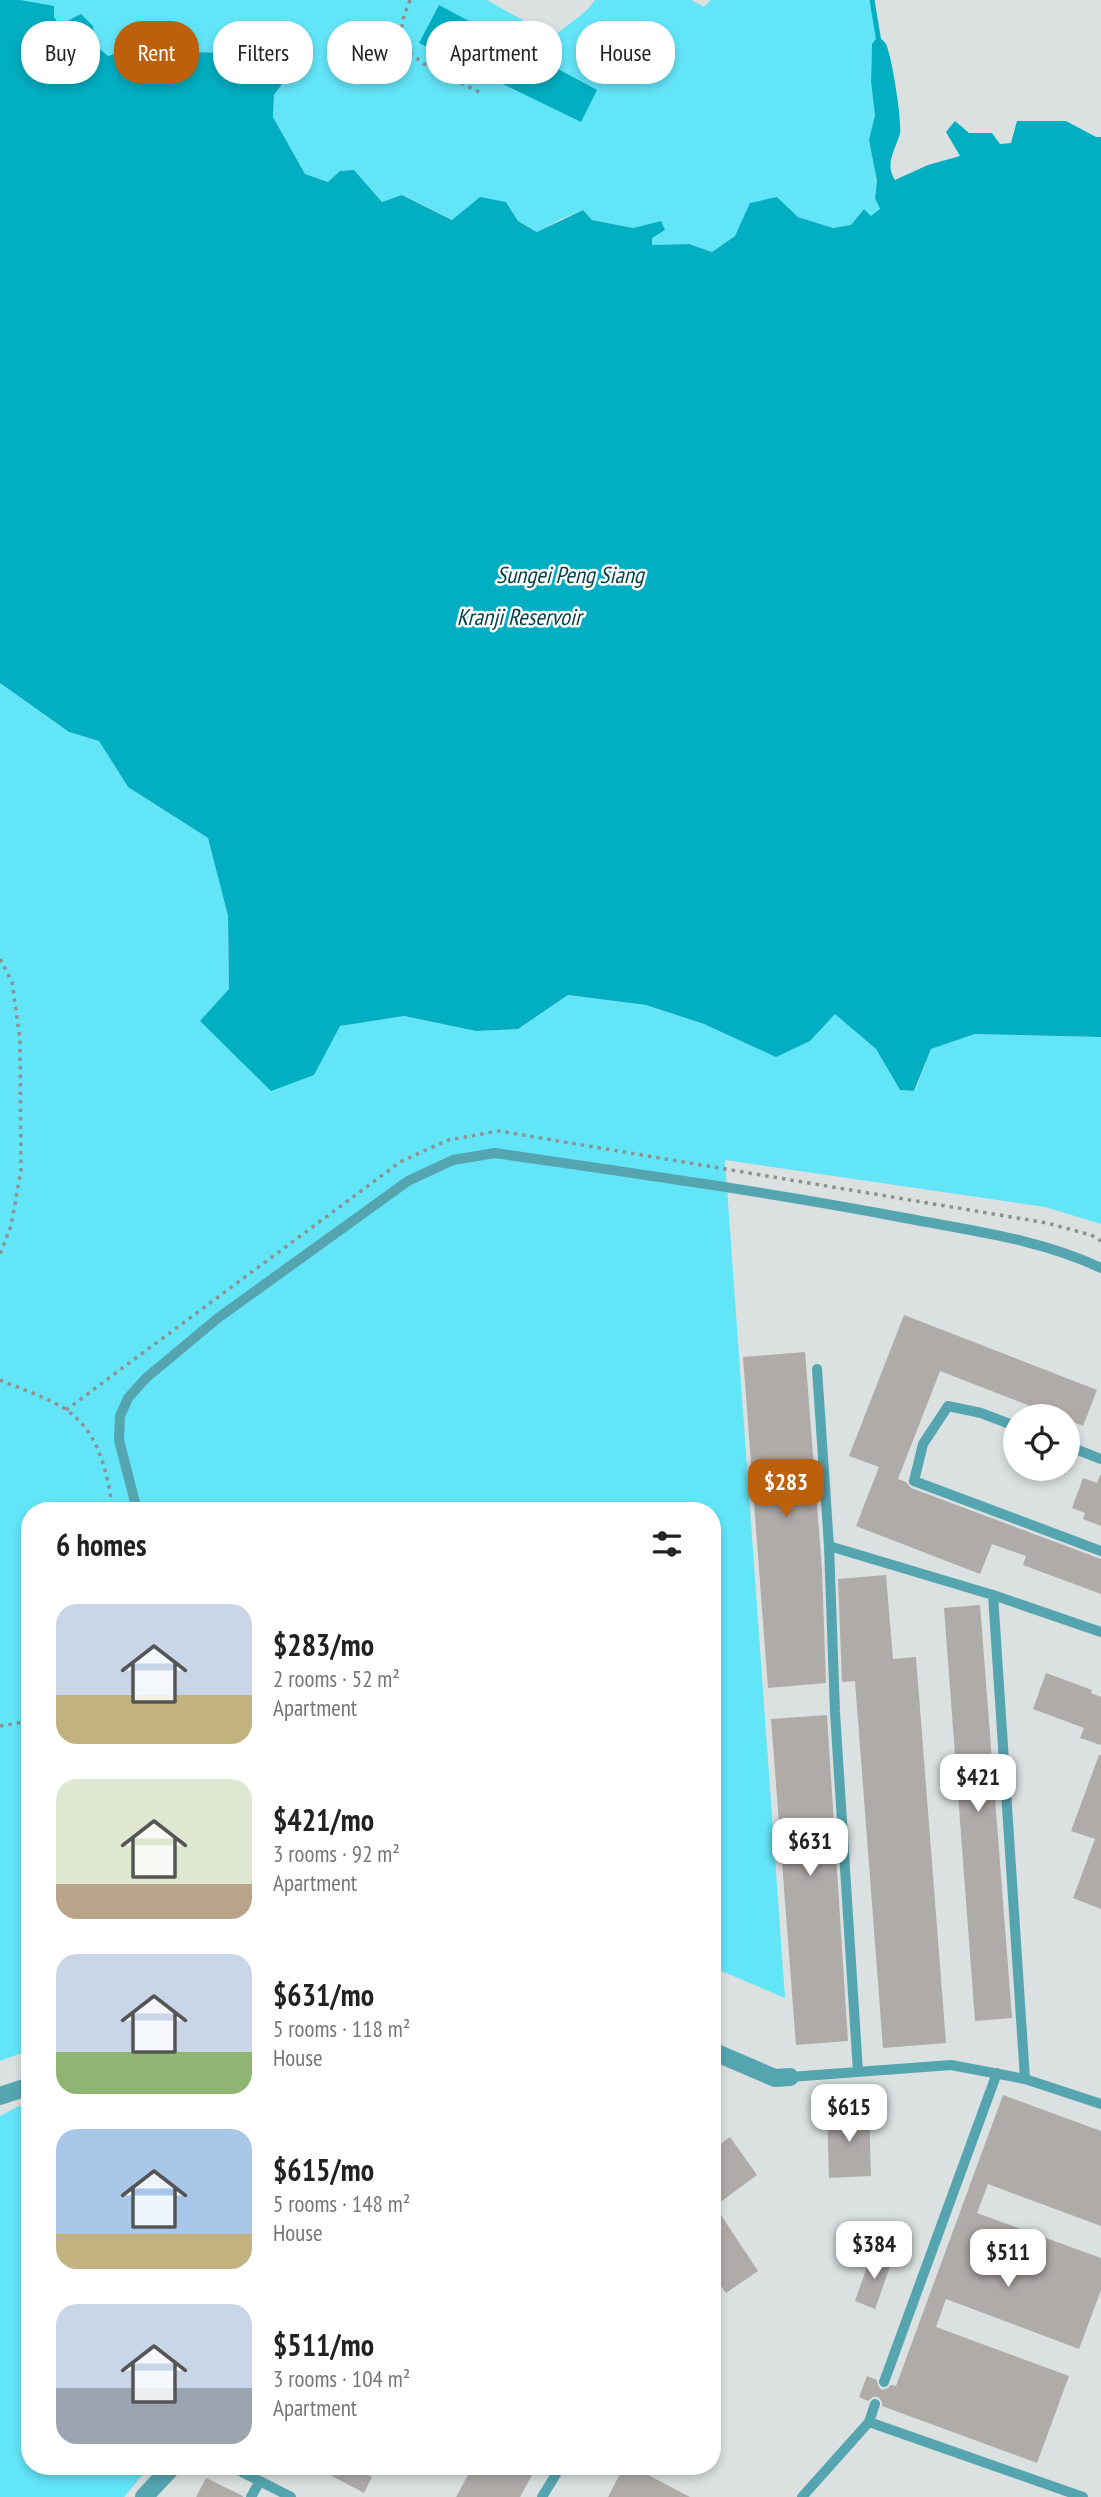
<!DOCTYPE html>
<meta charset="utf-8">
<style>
:root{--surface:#fff;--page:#f2f2f2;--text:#222;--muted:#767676;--accent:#bc600b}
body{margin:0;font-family:"PT Sans Narrow",sans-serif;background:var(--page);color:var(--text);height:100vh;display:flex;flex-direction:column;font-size:26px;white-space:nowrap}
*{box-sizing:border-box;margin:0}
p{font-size:23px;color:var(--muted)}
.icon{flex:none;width:38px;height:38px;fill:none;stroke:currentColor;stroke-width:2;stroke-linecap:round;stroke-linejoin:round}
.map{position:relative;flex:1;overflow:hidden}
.panel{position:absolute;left:21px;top:1502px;width:700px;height:973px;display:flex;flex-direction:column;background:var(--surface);border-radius:28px;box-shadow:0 4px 10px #0003}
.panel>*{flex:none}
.hud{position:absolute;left:21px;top:21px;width:700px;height:63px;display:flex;gap:14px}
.buttons{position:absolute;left:1003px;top:1404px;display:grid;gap:14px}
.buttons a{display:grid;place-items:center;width:77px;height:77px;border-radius:50%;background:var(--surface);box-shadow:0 4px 10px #0003;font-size:35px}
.price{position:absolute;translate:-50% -60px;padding:0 16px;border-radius:14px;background:#fff;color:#222;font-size:23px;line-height:46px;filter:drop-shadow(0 2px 4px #0008)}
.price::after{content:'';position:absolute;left:50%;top:42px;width:21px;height:16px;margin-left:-10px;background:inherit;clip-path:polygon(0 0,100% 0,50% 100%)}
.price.active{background:var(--accent);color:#fff}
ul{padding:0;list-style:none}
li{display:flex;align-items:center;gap:21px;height:175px;padding:0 35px}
li span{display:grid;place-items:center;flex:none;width:196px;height:140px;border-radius:21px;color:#555}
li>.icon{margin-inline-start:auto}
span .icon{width:84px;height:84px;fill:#fffc;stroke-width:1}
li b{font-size:30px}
h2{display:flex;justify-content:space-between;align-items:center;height:84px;padding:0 35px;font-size:30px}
.tag{padding:0 24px;border-radius:28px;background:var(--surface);box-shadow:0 4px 10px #0003;font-size:24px;line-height:63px}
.tag.active{background:var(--accent);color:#fff}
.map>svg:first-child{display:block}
.green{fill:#63e5f8}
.water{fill:#02aec1}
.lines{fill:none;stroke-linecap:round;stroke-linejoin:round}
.stream{stroke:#02aec1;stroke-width:5}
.building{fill:#afaba9}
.path{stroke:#8e9191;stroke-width:3.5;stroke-dasharray:3.5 5;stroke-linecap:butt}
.lane{stroke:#55a5b1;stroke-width:10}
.street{stroke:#55a5b1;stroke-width:18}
.labels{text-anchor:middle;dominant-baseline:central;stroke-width:5;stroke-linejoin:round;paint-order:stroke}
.water-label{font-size:23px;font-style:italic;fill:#05444c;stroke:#fff}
</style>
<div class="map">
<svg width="1101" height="2497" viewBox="0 0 1101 2497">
<rect width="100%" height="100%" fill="#dbe0e0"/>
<path class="green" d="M20 0H487L553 37 587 10 595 0H691L704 7 711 0H869L878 36 872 45 871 82 875 115 869 140 877 181 875 198 880 209 871 217 864 209 851 225 833 228 798 217 777 197 735 236 712 252 689 244 652 245V238L661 221 633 228 592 220 583 210 559 220 538 232 518 221 506 202 453 220 403 195 382 202 354 170 340 171 328 182 305 174 273 117 274 95 282 84 283 68C261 68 253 61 234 56 216 51 195 52 177 54L164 38 132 37 130 47 108 56 95 45 92 26 60 25 54 17Z
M0 683 69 732 99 741 128 787 208 838 228 916 229 990 314 1075 339 1026 404 1016 476 1031 518 1029 568 995 646 1005 704 1024 810 1041 835 1013 876 1049 900 1090 915 1091 931 1049 975 1034 1101 1037V1224L1045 1207 725 1160 785 1998 712 1967V1510H30V2050L0 2061Z
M30 2104V2466H150L124 2497H0V2116L17 2107Z"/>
<path class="water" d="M0 0H20L54 6V17L60 25 81 14 93 26 95 45 108 56 129 48 132 37 136 31 164 38 177 54C195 52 216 51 234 56 254 61 261 68 283 68L282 84 274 95 273 117 305 174 328 182 340 171 354 170 382 202 402 195 452 220 480 197 506 202 518 221 537 232 583 210 592 220 633 228 661 221 665 230 652 238V245L689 244 712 252 735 236 750 203 777 197 798 217 833 228 851 225 864 209 871 216 880 209 875 198 877 181 869 140 875 115 871 82 872 44 878 36C880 38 885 42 886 44 892 57 902 120 900 133 896 149 884 164 895 180L928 165 960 156 946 132 955 121 969 133H992L1000 144 1011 143 1017 121H1066L1096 137H1101V1037L975 1034 931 1049 914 1091 900 1090 876 1049 835 1014 810 1041 776 1057 704 1024 646 1005 568 995 518 1029 476 1031 404 1016 340 1026 314 1075 271 1091 200 1021 229 989 228 916 208 838 128 787 99 741 69 732 0 683Z
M439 5 597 90 581 122 419 43Z"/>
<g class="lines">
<path class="stream" d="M872 0 879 42"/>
</g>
<path class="building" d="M904 1315 1097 1390 1083 1426 1068 1420V1416H1056L940 1371 898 1479 906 1482 911 1488 1101 1559V1594L1023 1565 1026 1556 992 1544 980 1574 856 1526 879 1467 849 1456Z
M805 1352 822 1569 826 1683 768 1688 743 1357Z
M1100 1475H1101V1526L1083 1519 1085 1513 1072 1508 1083 1478 1097 1483Z
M886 1575 893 1659 916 1657 946 2043 883 2048 855 1681 842 1682 838 1579Z
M980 1605 1012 2018 975 2021 944 1608Z
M1046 1673 1092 1690 1091 1693 1101 1697V1745L1080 1738 1084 1728 1033 1709Z
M827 1715 848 2041 796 2045 771 1719Z
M1099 1755H1101V1909L1073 1898 1095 1839 1071 1831Z
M1003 2095 1101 2131V2226L988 2184 977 2213 1101 2258V2290L1079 2349 946 2299 936 2327 1069 2376 1037 2463 882 2406V2402L878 2397H873L868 2401 859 2397 867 2376 877 2380 878 2386 882 2390 888 2388 891 2385 896 2386Z
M869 2109 871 2176 829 2178 827 2111Z
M730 2137 757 2175 715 2206 758 2271 726 2293 712 2274V2150Z
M872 2253 892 2261 875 2309 855 2301Z
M313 2466H351L372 2477 364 2493Z
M473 2466H537L520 2497H456Z
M624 2466H631L690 2497H608Z
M206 2478 243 2496V2497H196Z"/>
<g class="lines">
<path class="path" d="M410 0 403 19 399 44 424 64 483 94
M0 959 12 982 20 1039 21 1170 11 1226 0 1254
M0 1380C21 1389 46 1397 65 1409 100 1432 107 1473 113 1510
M66 1410 400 1162 448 1140 499 1131 1047 1223 1091 1235 1101 1241
M0 1726 30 1721"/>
<path class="lane" d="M817 1369 829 1546 835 1712 858 2072
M1015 1426 981 1413 948 1406 923 1444 914 1481 1101 1551
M1068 1446 1101 1459
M137 1510 119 1440 120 1416 128 1398 146 1378 218 1318 408 1181 453 1160 495 1153C632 1173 769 1192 905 1218 972 1231 1040 1239 1101 1268
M829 1546 993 1595 1101 1632
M993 1595 1025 2079
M790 2077 951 2065 1025 2079 1101 2104
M884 2382 997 2073
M869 2422 1083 2497
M230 2466 291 2497
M251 2497 260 2481
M542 2497 561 2466
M802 2497 869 2422 875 2404"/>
<path class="street" d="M712 2051 775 2078 790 2077
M0 2096 30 2086
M144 2497 173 2466"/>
</g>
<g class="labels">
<g class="water-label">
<text x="570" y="574">Sungei Peng Siang</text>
<text x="519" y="616">Kranji Reservoir</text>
</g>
</g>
</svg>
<div class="buttons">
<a><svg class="icon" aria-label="locate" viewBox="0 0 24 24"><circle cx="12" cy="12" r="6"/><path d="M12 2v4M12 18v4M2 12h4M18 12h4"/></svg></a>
</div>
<b class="price active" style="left:786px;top:1519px">$283</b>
<b class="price" style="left:978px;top:1814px">$421</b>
<b class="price" style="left:810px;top:1878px">$631</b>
<b class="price" style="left:849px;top:2144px">$615</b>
<b class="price" style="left:874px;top:2281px">$384</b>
<b class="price" style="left:1008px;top:2289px">$511</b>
<div class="hud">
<a class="tag">Buy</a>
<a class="tag active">Rent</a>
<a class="tag">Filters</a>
<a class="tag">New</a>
<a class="tag">Apartment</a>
<a class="tag">House</a>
</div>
<section class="panel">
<h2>6 homes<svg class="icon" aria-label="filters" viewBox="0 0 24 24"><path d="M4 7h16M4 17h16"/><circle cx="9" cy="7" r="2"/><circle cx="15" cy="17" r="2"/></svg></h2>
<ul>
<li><span style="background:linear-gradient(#c9d6e8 65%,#c2b280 0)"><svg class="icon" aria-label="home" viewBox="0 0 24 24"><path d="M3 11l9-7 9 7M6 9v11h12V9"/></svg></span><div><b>$283/mo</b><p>2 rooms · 52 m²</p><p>Apartment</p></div></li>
<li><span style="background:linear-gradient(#dfe7d0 75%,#b9a48a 0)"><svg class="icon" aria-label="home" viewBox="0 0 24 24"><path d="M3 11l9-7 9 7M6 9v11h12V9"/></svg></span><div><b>$421/mo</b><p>3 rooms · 92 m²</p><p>Apartment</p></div></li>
<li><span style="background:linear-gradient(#c9d6e8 70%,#8fb573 0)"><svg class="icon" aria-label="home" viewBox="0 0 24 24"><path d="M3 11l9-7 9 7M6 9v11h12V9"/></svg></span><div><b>$631/mo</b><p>5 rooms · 118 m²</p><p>House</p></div></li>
<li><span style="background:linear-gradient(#a9c7e8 75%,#c2b280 0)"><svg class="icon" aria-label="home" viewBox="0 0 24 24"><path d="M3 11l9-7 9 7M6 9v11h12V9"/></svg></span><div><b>$615/mo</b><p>5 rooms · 148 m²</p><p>House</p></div></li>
<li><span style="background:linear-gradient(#c9d6e8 60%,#9aa5b1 0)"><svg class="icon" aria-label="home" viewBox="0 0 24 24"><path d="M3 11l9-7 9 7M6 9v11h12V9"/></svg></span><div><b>$511/mo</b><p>3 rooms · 104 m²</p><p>Apartment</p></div></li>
</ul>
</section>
</div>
